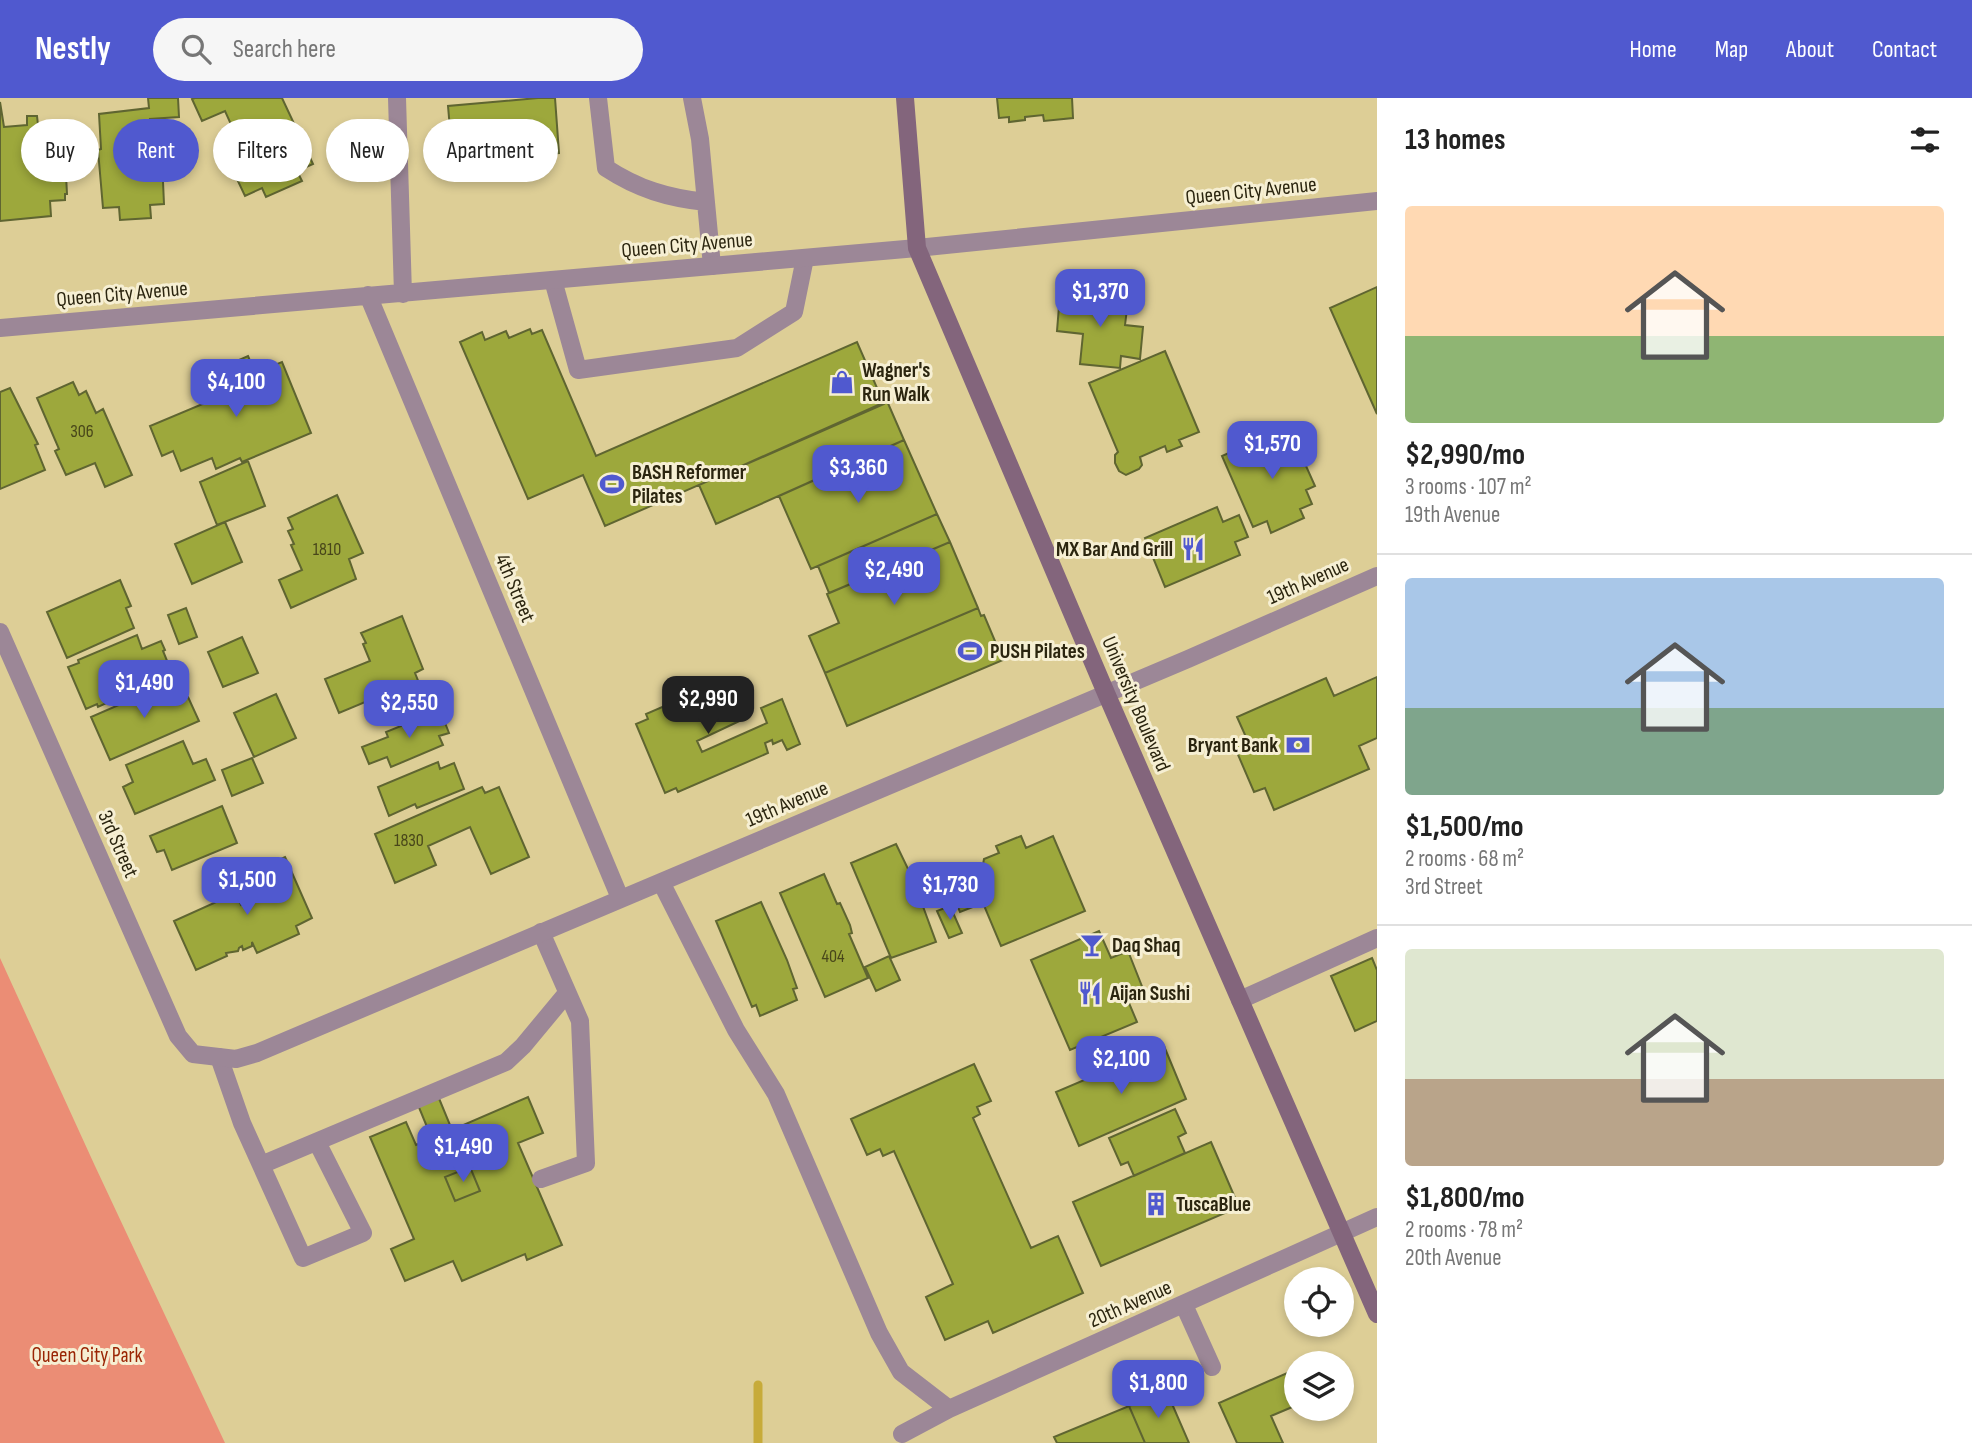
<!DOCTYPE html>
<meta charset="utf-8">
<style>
:root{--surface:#fff;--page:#f6f6f6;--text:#222;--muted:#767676;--line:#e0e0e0;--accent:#5059cf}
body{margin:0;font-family:"Sofia Sans Condensed",sans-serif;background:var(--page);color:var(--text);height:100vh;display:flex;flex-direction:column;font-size:26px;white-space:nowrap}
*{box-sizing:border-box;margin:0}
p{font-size:23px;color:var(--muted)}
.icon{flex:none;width:38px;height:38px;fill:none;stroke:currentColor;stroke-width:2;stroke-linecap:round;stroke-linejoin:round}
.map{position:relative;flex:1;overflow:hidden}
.details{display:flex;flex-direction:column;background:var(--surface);width:595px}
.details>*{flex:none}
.guide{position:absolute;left:21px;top:21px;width:665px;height:63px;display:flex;gap:14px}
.fabs{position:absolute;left:1284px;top:1169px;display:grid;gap:14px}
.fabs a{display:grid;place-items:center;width:70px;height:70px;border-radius:50%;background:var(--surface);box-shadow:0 4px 10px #0003;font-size:35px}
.price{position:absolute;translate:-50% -60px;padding:0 16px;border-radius:14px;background:var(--accent);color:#fff;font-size:23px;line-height:46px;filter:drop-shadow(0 2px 4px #0008)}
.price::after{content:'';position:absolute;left:50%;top:42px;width:21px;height:16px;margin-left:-10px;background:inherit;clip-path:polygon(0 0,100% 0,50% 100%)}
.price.selected{background:#222;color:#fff}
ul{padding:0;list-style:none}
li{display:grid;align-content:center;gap:14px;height:371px;padding:0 28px}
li+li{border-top:2px solid var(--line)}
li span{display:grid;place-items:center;height:217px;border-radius:7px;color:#555}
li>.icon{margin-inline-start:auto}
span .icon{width:126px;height:126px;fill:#fffc;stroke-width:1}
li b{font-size:30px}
h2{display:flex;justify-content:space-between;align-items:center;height:84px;padding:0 28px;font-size:30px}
.pill{padding:0 24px;border-radius:32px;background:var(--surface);box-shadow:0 4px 10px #0003;font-size:24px;line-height:63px}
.pill.selected{background:var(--accent);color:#fff}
header{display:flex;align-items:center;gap:42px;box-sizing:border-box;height:98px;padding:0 35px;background:var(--accent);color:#fff}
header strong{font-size:33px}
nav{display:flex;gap:38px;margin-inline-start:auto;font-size:24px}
.search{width:490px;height:63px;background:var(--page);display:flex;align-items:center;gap:18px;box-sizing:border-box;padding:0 24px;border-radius:38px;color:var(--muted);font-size:26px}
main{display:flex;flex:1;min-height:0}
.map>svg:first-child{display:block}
.green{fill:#eb8d75}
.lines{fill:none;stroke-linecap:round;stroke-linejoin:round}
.stream{stroke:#c7ab3a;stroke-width:9}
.building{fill:#9da83c;stroke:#5f6531;stroke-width:2;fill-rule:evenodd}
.service{stroke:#9c8797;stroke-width:18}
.minor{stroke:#9c8797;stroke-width:18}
.secondary{stroke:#83657c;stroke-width:18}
.labels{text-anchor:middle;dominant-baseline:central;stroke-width:6;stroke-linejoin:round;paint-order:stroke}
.number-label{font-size:18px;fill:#48461a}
.street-label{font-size:21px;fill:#2b250f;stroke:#f6efd3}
.poi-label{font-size:21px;font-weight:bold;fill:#2b250f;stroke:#f6efd3;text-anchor:start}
.park-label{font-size:21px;fill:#9a2605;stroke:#f6efd3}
</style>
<header>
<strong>Nestly</strong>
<div class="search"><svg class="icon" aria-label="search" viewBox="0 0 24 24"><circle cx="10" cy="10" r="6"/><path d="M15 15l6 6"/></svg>Search here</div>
<nav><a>Home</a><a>Map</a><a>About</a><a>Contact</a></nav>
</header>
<main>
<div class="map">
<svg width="1377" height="1345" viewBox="0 0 1377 1345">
<rect width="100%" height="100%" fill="#ddce96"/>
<path class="green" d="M0 860 95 1068 225 1345H0Z"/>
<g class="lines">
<path class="stream" d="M758 1345V1287"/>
</g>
<path class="building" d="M148 0H178L179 19 150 21 151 39H161L164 106 150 107 151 120 120 122 119 109 103 110 98 52 101 51 99 16 149 10Z
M195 0H282L313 66 297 73 302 83 266 99 262 90 245 98 228 62 244 55 225 13 202 23 192 1Z
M538 0H555L559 55 453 65 448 8Z
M997 0H1072L1073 20 1044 23 1043 17 1025 19V22L1009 24V19L999 20Z
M0 4 4 29 27 27V18H37L38 27H41L45 76 62 75 63 78 66 77 67 96H65V102L50 103 51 118 0 123Z
M1377 189V316L1330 210Z
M1060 196 1128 203 1125 227 1143 229 1140 261 1121 258 1120 270 1080 266 1083 236 1057 233Z
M530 231 532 236 542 232 596 358 857 244 884 306 605 428 583 377 528 401 460 244 482 234 485 242 506 233 509 240Z
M1165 253 1199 334 1179 342 1182 348 1167 354 1165 348 1140 359 1142 367 1139 371 1126 377 1119 373 1115 365V357L1118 354 1089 285Z
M248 258 255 275 282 264 311 335 242 364 240 360 216 371 212 360 181 373 173 353 162 358 150 328 217 300 213 292 223 288 216 272Z
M73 284 79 297 86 293 96 315 103 311 132 377 105 389 95 365 66 377 55 353 59 351 37 300Z
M10 290 38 346 35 347 45 372 0 391V294Z
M887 303 904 342 716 426 699 387Z
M1296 330 1302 346 1297 348 1315 388 1306 392 1312 406 1300 411 1304 420 1271 435 1267 423 1253 429 1222 358 1242 349 1244 353Z
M904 342 937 416 811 471 779 398Z
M248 363 265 408 217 427 200 384Z
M337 397 363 455 349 461 356 481 291 510 279 482 302 472 291 447 294 446 288 433 293 431 288 420Z
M1217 409 1223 424 1239 417 1248 439 1235 444 1240 457 1165 489 1145 440Z
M937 416 950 444 829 495 818 468Z
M225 424 242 464 192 486 175 446Z
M950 444 978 510 825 575 809 538 839 525 827 496Z
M120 482 131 508 126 510 134 530 67 560 47 514Z
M186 510 197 539 179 546 168 517Z
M978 510 981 518 984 517 1003 562 847 628 825 575Z
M402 518 423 571 415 575 423 595 370 616 365 604 339 615 325 581 370 563 363 546 366 545 361 535Z
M137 537 142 551 161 543 165 552 163 553 172 575 98 609 97 606 86 611 68 569 79 565 78 562Z
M242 539 258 575 223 589 208 554Z
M1377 579V640L1359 648 1369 671 1274 712 1265 690 1254 694 1233 645 1246 639 1237 619 1326 580 1334 598Z
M720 584 729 586 736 591 748 619 697 643 702 654 767 625 761 610 782 601 800 646 787 652 782 642 773 646 772 642 765 645 768 655 678 694 676 690 665 695 636 626 648 621 646 616Z
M169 585 179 589 182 598 188 599 199 623 110 662 91 619Z
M276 596 296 640 254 659 234 615Z
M440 612 449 635 439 638 443 647 391 669 387 659 369 666 362 649 388 639 386 634Z
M183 643 193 666 206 661 215 682 135 716 123 689 133 684 126 667Z
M252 660 263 685 232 698 222 672Z
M438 664 440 671 454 665 464 691 417 710 415 706 389 718 378 689Z
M482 689 485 695 499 689 529 759 491 776 470 729 428 748 436 767 395 785 375 736Z
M222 708 237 745 172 772 164 752 157 754 150 738Z
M1021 738 1026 750 1053 738 1085 813 1001 848 983 805 960 814 948 786 982 772 984 761 999 755 996 748Z
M896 746 923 802 921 803 936 844 891 860 851 765Z
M285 759 312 820 296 828 299 836 257 855 252 844V848L243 852 242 848 239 850 238 853 226 855 227 858 196 872 174 823 236 795 241 807 251 803 241 779Z
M824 776 837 806 840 805 850 827 852 835 849 836 868 880 825 899 780 795Z
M761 804 787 862 797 890 793 891 797 902 760 918 756 907 752 909 716 823Z
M950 808 962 835 949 840 937 813Z
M1099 833 1111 860 1128 853 1143 891 1126 898 1137 924 1070 952 1031 862Z
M889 858 900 882 876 893 865 869Z
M1372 860 1377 872V923L1355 933 1331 878Z
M1164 948 1186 1001 1079 1048 1056 994Z
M974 966 991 1003 977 1009 980 1016 973 1020 1031 1150 1058 1138 1083 1195 993 1235 988 1223 945 1242 926 1199 953 1186 894 1053 883 1058 880 1051 867 1057 851 1021Z
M438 998 452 1032 528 999 543 1035 518 1045 562 1147 527 1162 525 1156 462 1183 453 1163 405 1183 391 1151 414 1141 370 1039 406 1024 416 1047 432 1041 418 1007ZM470 1069 480 1093 455 1103 445 1079Z
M1175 1011 1186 1035 1178 1039 1185 1055 1134 1078 1128 1064 1121 1067 1109 1040Z
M1211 1044 1239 1109 1101 1168 1073 1104Z
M470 1069 480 1093 455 1103 445 1079Z
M1294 1272 1297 1278V1307L1271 1318 1283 1345H1237L1219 1305Z
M1166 1292 1189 1345H1145L1129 1308Z
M1129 1308 1145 1345H1057L1054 1339Z"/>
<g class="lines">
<path class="service" d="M598 0 606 70C638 91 668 100 706 104
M692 0 700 41 712 168
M553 182 578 272 737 250 794 214 805 160
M1240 902 1377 840
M219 959 242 1025 303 1160 363 1135 317 1044
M261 1067 506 964 523 948 567 895
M541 1081 586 1065 580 923 541 834
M1184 1207 1212 1269"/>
<path class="minor" d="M397 0 403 196
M368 197 620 800
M0 230 917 150 1377 103
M0 534 178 938 193 956 236 961 257 955 1188 561 1377 478
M661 784 736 932 776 996 879 1235 901 1274 949 1311
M902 1336 949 1311 1377 1119"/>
<path class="secondary" d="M905 0 917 150 1106 595 1377 1216"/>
</g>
<defs>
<g id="shop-bare" transform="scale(1.89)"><path d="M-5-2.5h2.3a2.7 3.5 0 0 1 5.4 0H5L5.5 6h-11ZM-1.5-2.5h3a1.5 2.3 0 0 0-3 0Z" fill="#5059cf" stroke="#f6efd3" stroke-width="2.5" paint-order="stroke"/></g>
<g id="stadium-bare" transform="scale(1.89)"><path d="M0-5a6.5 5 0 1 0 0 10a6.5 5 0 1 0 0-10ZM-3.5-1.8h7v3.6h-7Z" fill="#5059cf" stroke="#f6efd3" stroke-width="2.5" paint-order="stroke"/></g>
<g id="restaurant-bare" transform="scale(1.89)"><path d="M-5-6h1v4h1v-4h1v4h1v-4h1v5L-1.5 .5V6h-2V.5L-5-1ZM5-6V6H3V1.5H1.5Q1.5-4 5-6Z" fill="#5059cf" stroke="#f6efd3" stroke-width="2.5" paint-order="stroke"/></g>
<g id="bank-bare" transform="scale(1.89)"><path d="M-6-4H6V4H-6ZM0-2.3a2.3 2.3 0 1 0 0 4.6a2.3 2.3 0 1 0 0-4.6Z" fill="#5059cf" stroke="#f6efd3" stroke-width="2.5" paint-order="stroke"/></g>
<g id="bar-bare" transform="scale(1.89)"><path d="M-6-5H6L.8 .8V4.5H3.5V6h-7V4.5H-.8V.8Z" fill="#5059cf" stroke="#f6efd3" stroke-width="2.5" paint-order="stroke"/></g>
<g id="building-bare" transform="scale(1.89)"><path d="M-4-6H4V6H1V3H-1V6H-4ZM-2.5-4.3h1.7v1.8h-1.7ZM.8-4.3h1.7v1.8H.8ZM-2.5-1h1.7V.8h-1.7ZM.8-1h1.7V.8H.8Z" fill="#5059cf" stroke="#f6efd3" stroke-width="2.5" paint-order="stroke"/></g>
</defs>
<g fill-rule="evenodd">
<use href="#shop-bare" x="842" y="284"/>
<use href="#stadium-bare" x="612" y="386"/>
<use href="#restaurant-bare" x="1193" y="451"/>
<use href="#stadium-bare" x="970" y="553"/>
<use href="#bank-bare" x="1298" y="647"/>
<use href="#bar-bare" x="1092" y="847"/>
<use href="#restaurant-bare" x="1090" y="895"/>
<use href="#building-bare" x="1156" y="1106"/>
</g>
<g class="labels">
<g class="number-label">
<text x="82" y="333">306</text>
<text x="327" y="451">1810</text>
<text x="409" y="742">1830</text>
<text x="833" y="858">404</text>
</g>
<g class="street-label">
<text transform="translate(1251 93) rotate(-6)">Queen City Avenue</text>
<text transform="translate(687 147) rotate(-5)">Queen City Avenue</text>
<text transform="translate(122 196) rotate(-5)">Queen City Avenue</text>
<text transform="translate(1308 483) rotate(-24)">19th Avenue</text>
<text transform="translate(515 490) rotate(67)">4th Street</text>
<text transform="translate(1136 606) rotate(67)">University Boulevard</text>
<text transform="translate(787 706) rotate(-23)">19th Avenue</text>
<text transform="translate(118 746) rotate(66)">3rd Street</text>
<text transform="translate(1130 1206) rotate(-24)">20th Avenue</text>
</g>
<g class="poi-label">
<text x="862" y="272">Wagner's<tspan x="862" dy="24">Run Walk</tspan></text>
<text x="632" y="374">BASH Reformer<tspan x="632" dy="24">Pilates</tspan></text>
<text x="1173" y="451" text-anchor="end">MX Bar And Grill</text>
<text x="990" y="553">PUSH Pilates</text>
<text x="1278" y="647" text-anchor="end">Bryant Bank</text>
<text x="1112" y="847">Daq Shaq</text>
<text x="1110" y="895">Aijan Sushi</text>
<text x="1176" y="1106">TuscaBlue</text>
</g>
<g class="park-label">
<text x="87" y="1257">Queen City Park</text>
</g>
</g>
</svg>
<div class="fabs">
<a><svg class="icon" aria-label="locate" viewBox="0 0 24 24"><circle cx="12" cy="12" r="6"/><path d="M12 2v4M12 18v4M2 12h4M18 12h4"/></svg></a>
<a><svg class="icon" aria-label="layers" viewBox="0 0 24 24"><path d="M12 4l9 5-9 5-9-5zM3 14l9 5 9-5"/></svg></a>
</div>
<b class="price" style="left:1100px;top:231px">$1,370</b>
<b class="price" style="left:236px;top:321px">$4,100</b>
<b class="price" style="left:1272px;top:383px">$1,570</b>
<b class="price" style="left:858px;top:407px">$3,360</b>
<b class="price" style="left:894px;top:509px">$2,490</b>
<b class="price" style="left:144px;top:622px">$1,490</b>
<b class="price selected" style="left:708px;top:638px">$2,990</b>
<b class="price" style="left:409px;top:642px">$2,550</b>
<b class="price" style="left:247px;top:819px">$1,500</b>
<b class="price" style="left:950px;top:824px">$1,730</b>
<b class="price" style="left:1121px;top:998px">$2,100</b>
<b class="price" style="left:463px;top:1086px">$1,490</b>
<b class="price" style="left:1158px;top:1322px">$1,800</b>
<div class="guide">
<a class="pill">Buy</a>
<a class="pill selected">Rent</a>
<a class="pill">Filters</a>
<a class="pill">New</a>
<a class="pill">Apartment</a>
</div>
</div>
<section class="details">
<h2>13 homes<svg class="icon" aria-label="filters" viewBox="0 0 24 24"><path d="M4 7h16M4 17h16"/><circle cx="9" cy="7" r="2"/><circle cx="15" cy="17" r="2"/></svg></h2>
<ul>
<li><span style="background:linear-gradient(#ffd9b3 60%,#8fb573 0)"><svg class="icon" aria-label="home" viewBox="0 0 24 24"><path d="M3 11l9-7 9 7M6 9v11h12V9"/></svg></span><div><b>$2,990/mo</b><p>3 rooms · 107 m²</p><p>19th Avenue</p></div></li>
<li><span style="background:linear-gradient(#a9c7e8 60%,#7fa58c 0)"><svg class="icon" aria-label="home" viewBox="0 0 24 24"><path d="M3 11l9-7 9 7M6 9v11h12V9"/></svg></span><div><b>$1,500/mo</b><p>2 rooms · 68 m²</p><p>3rd Street</p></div></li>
<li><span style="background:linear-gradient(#dfe7d0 60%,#b9a48a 0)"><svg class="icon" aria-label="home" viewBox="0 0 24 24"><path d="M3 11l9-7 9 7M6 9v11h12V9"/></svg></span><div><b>$1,800/mo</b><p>2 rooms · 78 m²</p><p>20th Avenue</p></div></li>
</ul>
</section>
</main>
